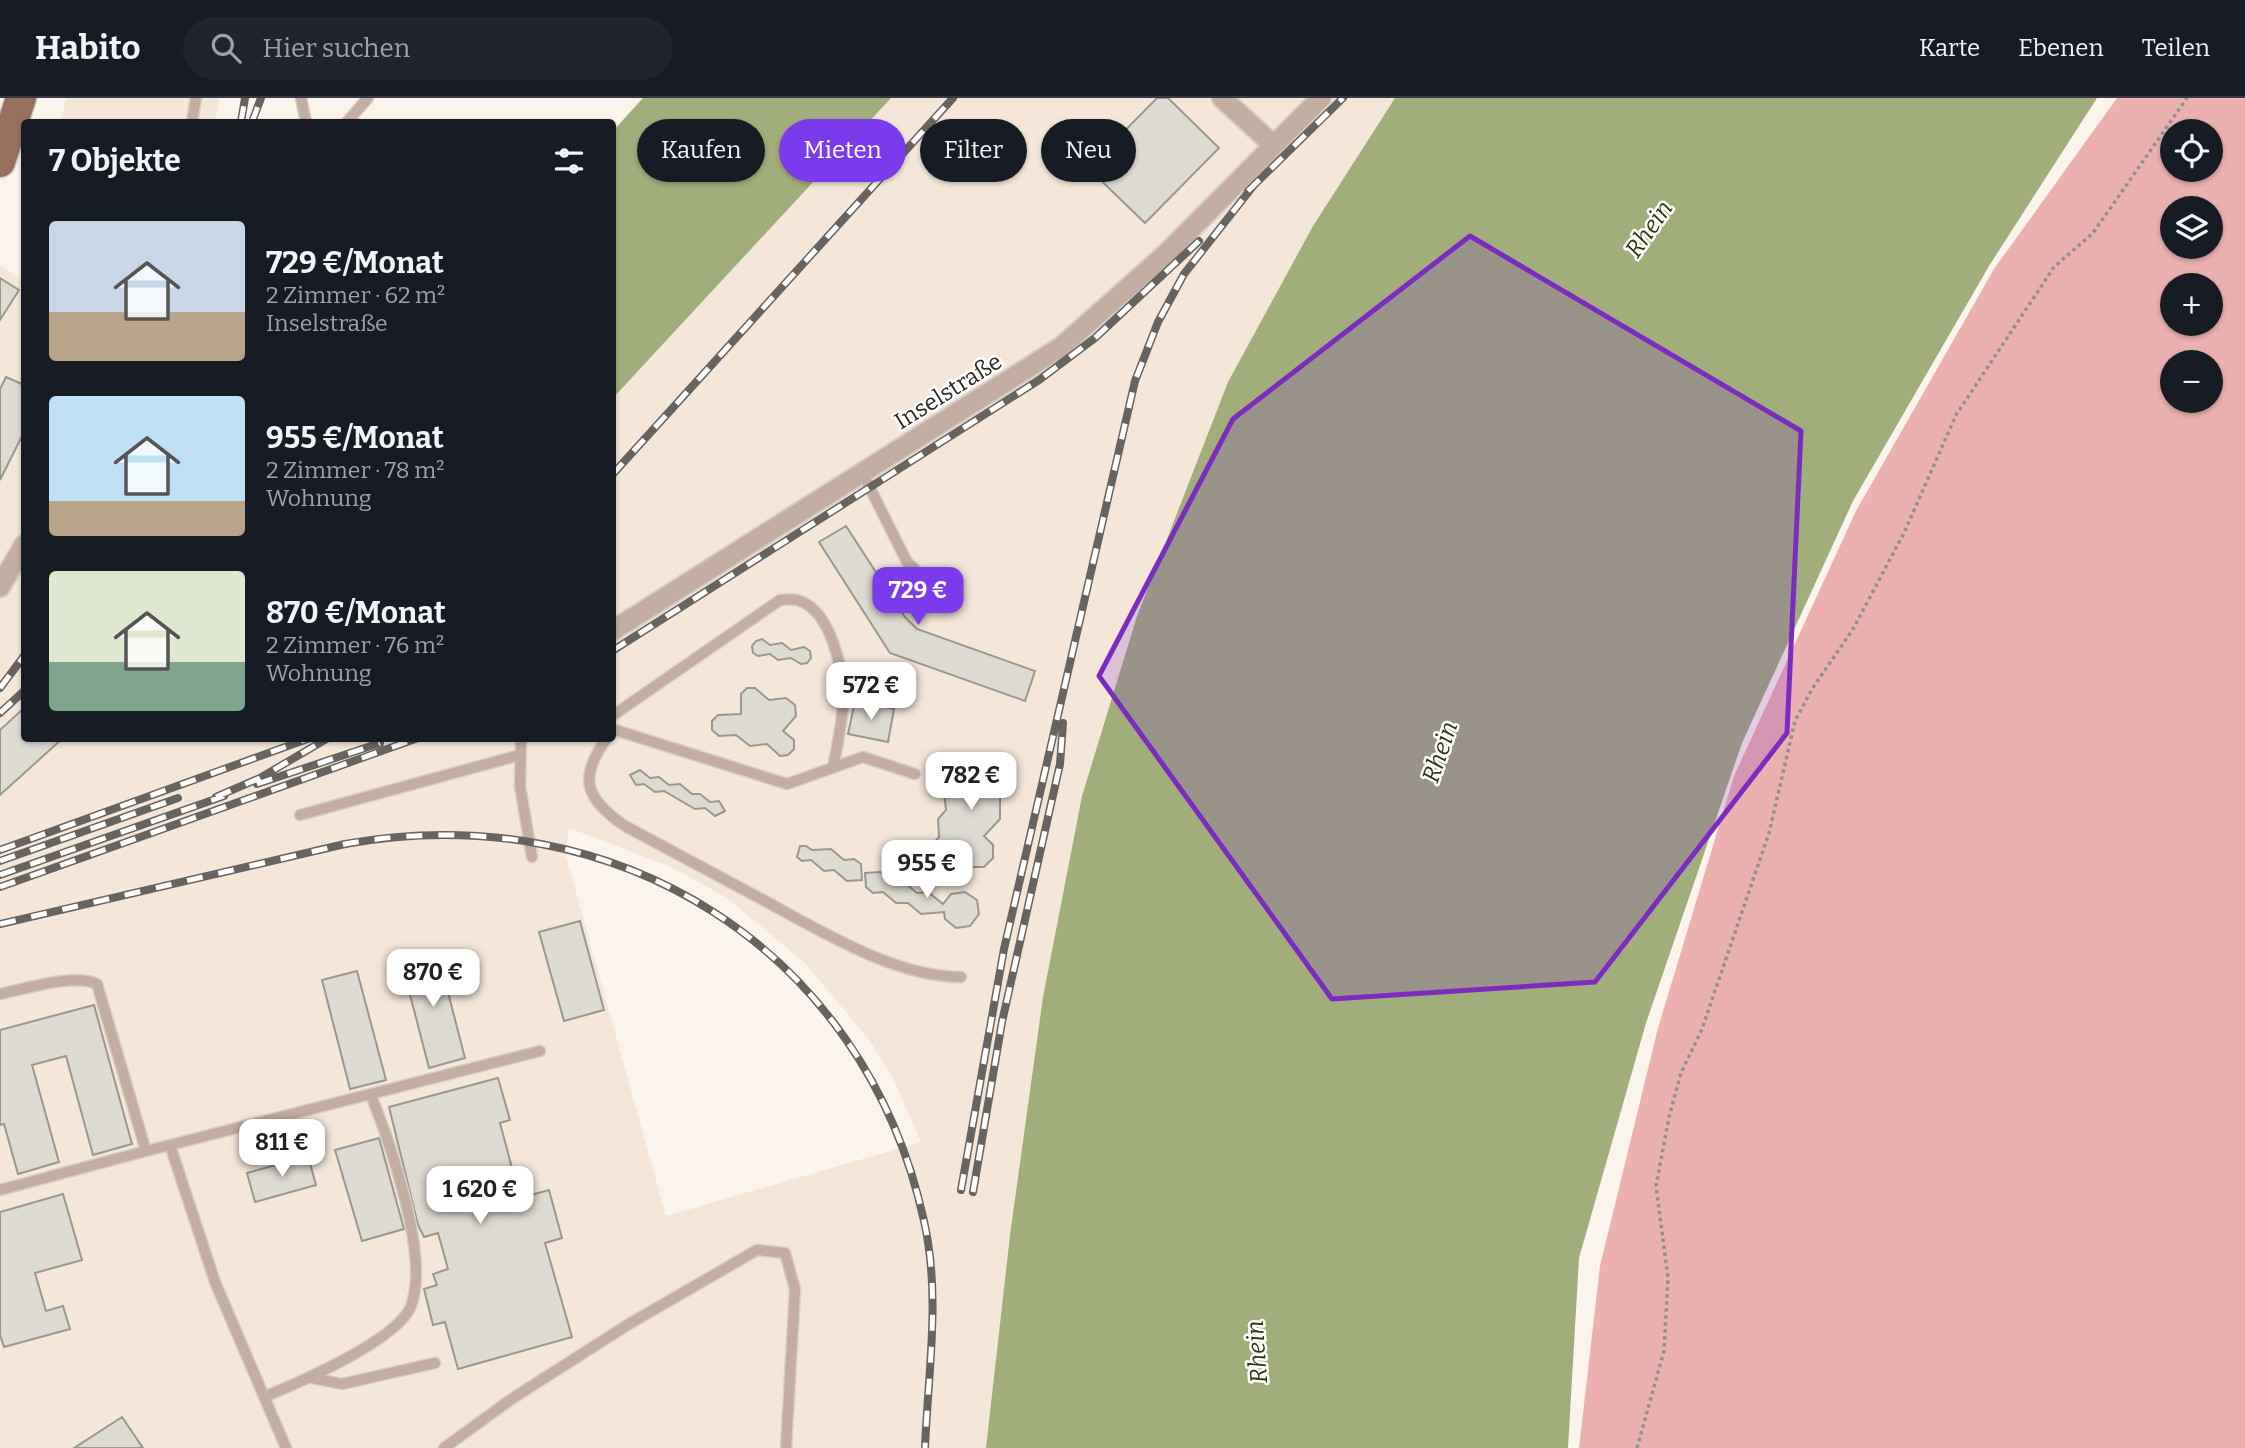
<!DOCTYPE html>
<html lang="de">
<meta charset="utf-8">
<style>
:root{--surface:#171b24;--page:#20242c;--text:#f1f3f6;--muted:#9ea1a6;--line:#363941;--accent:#7c3aed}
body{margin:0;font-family:Bitter,serif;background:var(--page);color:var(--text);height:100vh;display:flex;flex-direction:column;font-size:26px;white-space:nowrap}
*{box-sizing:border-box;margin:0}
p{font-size:23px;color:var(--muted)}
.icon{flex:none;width:38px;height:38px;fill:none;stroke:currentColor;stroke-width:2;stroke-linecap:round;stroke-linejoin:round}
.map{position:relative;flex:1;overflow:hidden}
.details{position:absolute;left:21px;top:21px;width:595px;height:623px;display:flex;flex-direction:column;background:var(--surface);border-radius:7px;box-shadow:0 2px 5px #0004}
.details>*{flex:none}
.guide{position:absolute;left:637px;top:21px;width:665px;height:63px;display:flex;gap:14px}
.buttons{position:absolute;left:2160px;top:21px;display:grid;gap:14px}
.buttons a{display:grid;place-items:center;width:63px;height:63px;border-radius:50%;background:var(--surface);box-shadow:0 2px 5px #0004;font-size:35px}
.price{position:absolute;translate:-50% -60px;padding:0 16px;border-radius:14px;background:#fff;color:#222;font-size:23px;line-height:46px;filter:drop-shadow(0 2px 4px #0008)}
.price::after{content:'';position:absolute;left:50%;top:42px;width:21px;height:16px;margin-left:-10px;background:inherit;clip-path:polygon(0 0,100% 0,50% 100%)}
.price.active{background:var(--accent);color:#fff}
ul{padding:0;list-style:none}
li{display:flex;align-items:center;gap:21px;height:175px;padding:0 28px}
li span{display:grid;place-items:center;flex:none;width:196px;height:140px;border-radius:7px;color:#555}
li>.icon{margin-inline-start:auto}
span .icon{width:84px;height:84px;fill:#fffc;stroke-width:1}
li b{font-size:30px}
h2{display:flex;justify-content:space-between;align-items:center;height:84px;padding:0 28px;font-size:30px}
.pill{padding:0 24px;border-radius:32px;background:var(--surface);box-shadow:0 2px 5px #0004;font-size:24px;line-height:63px}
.pill.active{background:var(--accent);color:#fff}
header{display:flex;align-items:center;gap:42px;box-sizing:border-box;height:98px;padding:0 35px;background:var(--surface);border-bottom:2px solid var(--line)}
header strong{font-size:33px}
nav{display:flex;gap:38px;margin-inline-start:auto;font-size:24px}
.search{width:490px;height:63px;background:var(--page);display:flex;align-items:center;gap:18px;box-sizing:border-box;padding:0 24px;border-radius:38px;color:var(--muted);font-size:26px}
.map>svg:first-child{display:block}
.built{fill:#f4e7da;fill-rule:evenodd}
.forest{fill:#ebb1b1;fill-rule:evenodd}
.water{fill:#a2ad7c}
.building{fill:#dddad1;stroke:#99978e;stroke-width:2}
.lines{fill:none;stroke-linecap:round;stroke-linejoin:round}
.service-casing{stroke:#d5cfc8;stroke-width:13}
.minor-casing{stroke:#d5cfc8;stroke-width:23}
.primary-casing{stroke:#d5cfc8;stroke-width:33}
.path{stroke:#94908a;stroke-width:3.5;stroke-dasharray:3.5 3.5;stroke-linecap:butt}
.service{stroke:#c4ada3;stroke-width:10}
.minor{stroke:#c4ada3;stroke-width:19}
.primary{stroke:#98705f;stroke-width:30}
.rail-casing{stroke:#67645f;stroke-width:8}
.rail{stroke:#fff;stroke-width:5;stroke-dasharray:16;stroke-linecap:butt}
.marked{fill:#7b2cbf;fill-opacity:0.2;stroke:#7b2cbf;stroke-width:5;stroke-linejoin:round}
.labels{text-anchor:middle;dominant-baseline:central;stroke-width:5;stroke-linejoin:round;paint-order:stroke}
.street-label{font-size:23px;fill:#2a2825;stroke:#fff}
.water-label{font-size:24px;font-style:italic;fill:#303610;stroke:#fff}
</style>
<header>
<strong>Habito</strong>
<div class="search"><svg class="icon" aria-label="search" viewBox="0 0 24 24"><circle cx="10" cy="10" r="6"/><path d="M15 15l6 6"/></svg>Hier suchen</div>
<nav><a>Karte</a><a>Ebenen</a><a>Teilen</a></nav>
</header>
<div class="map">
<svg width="2245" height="1350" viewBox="0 0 2245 1350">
<rect width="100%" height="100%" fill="#fbf4ec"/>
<path class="built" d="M66 0H220L215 24H61Z
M891 0H1395L1317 122 1228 284 1137 518 1082 698 1043 899 1010 1137 986 1350H0V167L24 183V640H612L613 300ZM569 730 671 769 727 800 805 865 870 943 894 982 921 1044 666 1118 566 758Z"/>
<path class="forest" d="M2117 0H2245V1350H1579L1600 1168 1658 930 1734 678 1856 413 1994 171ZM2172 33H2210V72H2172ZM2172 110H2210V149H2172ZM2172 187H2210V226H2172ZM2172 264H2210V303H2172Z"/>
<path class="water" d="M643 0H891L613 300V33Z
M1395 0H2097L1989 168 1853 403 1742 645 1646 925 1579 1160 1568 1350H986L1010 1137 1043 899 1082 698 1137 518 1228 284 1313 128Z"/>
<path class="building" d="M1157 0H1168L1219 50 1145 125 1088 70Z
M0 180 19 192 0 222Z
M6 279 24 287V334L0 382V291Z
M846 428 905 519 917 531 1035 573 1025 603 890 555 819 444Z
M762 541 770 547 782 545 791 552 804 549 810 553 811 560 807 565 801 566 791 560 778 562 770 556 758 558 753 555 752 548 756 543Z
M747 590H755L769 602 786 600 795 607 796 618 783 633 794 642V651L788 657 780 658 767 646 750 648 736 637 719 638 712 632V623L718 617 741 616V596Z
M855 603 894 611 888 644 848 636Z
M24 610V640H63L0 697V632Z
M955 661H964L979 674 987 666 1000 665 1010 675V688L1000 699V721L984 738 993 747V760L984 769H971L954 753 948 761H939L933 755 932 747 939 739 938 721 946 712 944 695 951 688 950 668Z
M640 672 650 680 659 679 669 687 680 686 692 696H700L710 704 719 703 725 713 715 718 705 710 695 711 664 693 655 694 644 686 636 687 630 677Z
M800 748H806L812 752 831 751 844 762 854 761 861 766 862 782 847 783 834 772 824 773 811 762 802 763 797 759Z
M880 774 893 785 904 784 917 795 928 794 943 806 951 796 965 794 977 802 979 816 970 828 956 830 945 821 944 814 921 816 908 805H896L883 794 873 795 866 789 865 775Z
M580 823 604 912 564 923 539 834Z
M437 852 465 960 429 970 401 862Z
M357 873 386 982 350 991 322 882Z
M94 907 132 1046 93 1057 66 958 32 967 59 1064 18 1076 4 1026 0 1027V932Z
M498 980 510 1022 500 1025 520 1100 549 1092 562 1140 545 1145 572 1239 458 1271 445 1224 433 1227 424 1191 437 1187 433 1176 448 1171 438 1135 424 1139 418 1127 389 1009Z
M379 1040 404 1131 362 1143 335 1052Z
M308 1058 316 1087 255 1104 247 1075Z
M63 1096 82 1162 35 1175 46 1213 63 1208 70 1231 4 1249 0 1237V1114Z
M122 1319 143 1350H74Z"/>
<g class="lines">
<g class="service-casing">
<path id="service" d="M301 0 306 24
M192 24 196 0
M347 24 368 0
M863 376 907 464 939 494
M612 618 780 502C785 502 792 501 797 502 831 511 843 571 843 600 843 623 837 648 833 670
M612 631 787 686 863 659 915 676
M521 640 520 688 532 759
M607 640C577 681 586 701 625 728 672 753 720 779 767 804 824 835 896 879 961 879
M300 717 520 657
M0 896C24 891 75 875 97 886L146 1053 170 1047 215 1184 286 1350
M170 1047 540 953
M0 1092 146 1053
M312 1280 342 1286 435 1265
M264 1299C298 1285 398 1242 411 1208 430 1159 390 1045 371 997
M444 1350 513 1300 629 1226 757 1152 785 1155 795 1191 786 1350"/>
</g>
<g class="minor-casing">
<path id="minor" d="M1222 0 1272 46
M0 489 24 447
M612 533 1061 249 1167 155 1321 0"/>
</g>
<g class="primary-casing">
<path id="primary" d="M0 64 21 0"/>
</g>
<path class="path" d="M1637 1350 1664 1253 1668 1180 1656 1088 1669 1019 1681 975 1702 931 1769 735 1795 623 1812 591 1853 531 1904 435 1956 317 2054 169 2093 135 2187 0"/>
<use href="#service" class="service"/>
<use href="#minor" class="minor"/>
<use href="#primary" class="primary"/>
<g class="rail-casing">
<path id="rail" d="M241 24 245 0
M252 24 261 0
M1248 93 1343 0
M612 377 953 0
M612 553 1039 282 1095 240 1199 143
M0 590 24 558
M0 615 24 593
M257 686 380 645
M216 699 260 680 328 640
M0 752 310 640
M0 763 178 700
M0 777 224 698
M0 789 418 640
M0 826 345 746C615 697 865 851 924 1123 941 1198 928 1274 925 1350
M961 1092 1004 851 1135 283 1158 224 1184 176 1254 87
M973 1094 1002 924 1060 666 1063 625"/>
</g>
<use href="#rail" class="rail"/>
</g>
<path class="marked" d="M1470 138 1801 333 1787 635 1595 884 1332 901 1099 578 1233 321Z"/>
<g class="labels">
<g class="street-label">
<text transform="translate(948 293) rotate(-32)">Inselstraße</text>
</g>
<g class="water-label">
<text transform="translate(1649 131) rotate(-55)">Rhein</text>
<text transform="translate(1440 654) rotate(-71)">Rhein</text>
<text transform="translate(1257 1254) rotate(-94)">Rhein</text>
</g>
</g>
</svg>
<div class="buttons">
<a><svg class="icon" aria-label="locate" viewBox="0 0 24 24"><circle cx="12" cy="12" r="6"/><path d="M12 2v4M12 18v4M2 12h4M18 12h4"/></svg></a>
<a><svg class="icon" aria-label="layers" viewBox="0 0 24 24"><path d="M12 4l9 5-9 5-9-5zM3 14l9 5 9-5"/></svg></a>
<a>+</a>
<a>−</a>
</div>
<b class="price active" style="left:918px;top:529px">729 €</b>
<b class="price" style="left:871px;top:624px">572 €</b>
<b class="price" style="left:971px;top:714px">782 €</b>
<b class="price" style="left:927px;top:802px">955 €</b>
<b class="price" style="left:433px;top:911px">870 €</b>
<b class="price" style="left:282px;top:1081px">811 €</b>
<b class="price" style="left:480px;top:1128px">1 620 €</b>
<div class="guide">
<a class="pill">Kaufen</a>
<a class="pill active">Mieten</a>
<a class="pill">Filter</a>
<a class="pill">Neu</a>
</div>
<section class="details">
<h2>7 Objekte<svg class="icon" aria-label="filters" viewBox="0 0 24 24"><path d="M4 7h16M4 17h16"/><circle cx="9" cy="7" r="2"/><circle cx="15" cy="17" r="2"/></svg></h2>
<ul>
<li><span style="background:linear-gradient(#c9d6e8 65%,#b9a48a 0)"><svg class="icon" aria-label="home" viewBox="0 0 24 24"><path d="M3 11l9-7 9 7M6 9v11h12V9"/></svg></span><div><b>729 €/Monat</b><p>2 Zimmer · 62 m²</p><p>Inselstraße</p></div></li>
<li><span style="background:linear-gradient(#bfe0f5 75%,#b9a48a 0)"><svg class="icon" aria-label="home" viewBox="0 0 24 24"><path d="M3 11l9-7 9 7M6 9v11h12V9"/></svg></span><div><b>955 €/Monat</b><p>2 Zimmer · 78 m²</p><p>Wohnung</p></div></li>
<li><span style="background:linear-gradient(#dfe7d0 65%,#7fa58c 0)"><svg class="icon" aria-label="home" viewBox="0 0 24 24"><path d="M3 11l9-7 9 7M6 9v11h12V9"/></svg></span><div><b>870 €/Monat</b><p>2 Zimmer · 76 m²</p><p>Wohnung</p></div></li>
</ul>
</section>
</div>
